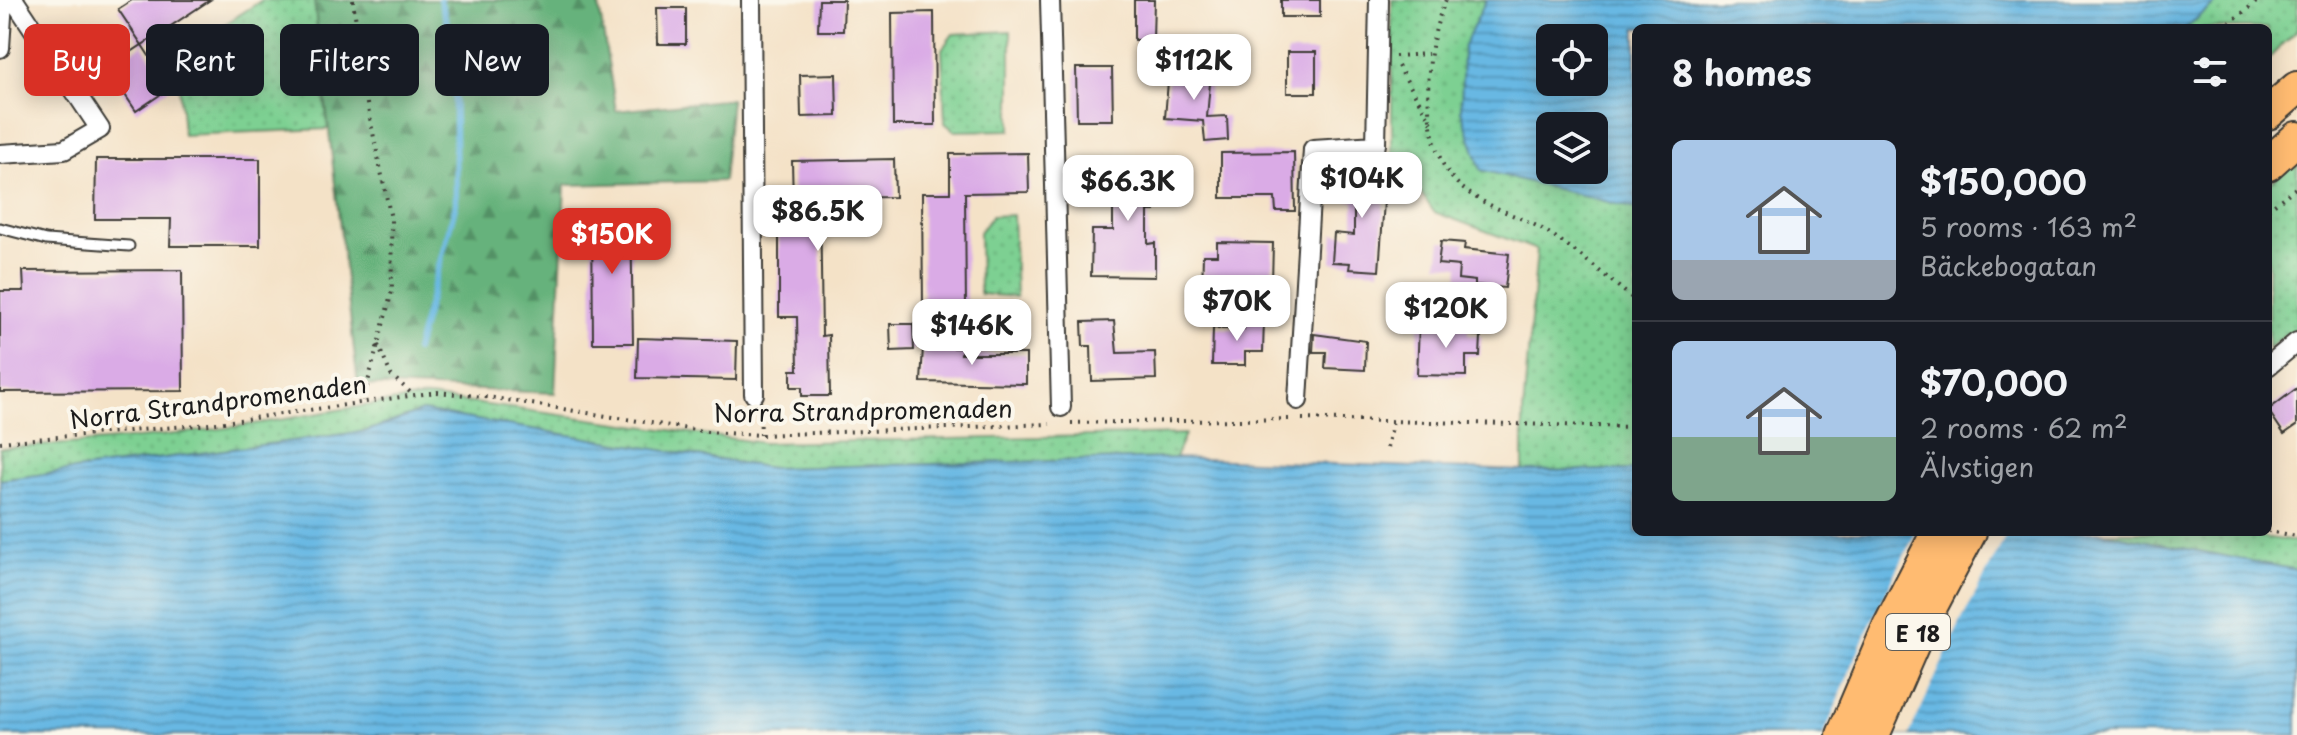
<!DOCTYPE html>
<meta charset="utf-8">
<style>
:root{--surface:#171b24;--page:#242831;--text:#f1f3f6;--muted:#9ea1a6;--line:#363941;--accent:#d93025}
body{margin:0;font-family:"Playpen Sans",sans-serif;background:var(--page);color:var(--text);height:100vh;display:flex;flex-direction:column;font-size:30px;white-space:nowrap}
*{box-sizing:border-box;margin:0}
p{font-size:26px;color:var(--muted)}
.icon{flex:none;width:44px;height:44px;fill:none;stroke:currentColor;stroke-width:2;stroke-linecap:round;stroke-linejoin:round}
.map{position:relative;flex:1;overflow:hidden}
.sheet{position:absolute;left:1632px;top:24px;width:640px;height:512px;display:flex;flex-direction:column;background:var(--surface);border-radius:12px;box-shadow:0 4px 20px #0003}
.sheet>*{flex:none}
.guide{position:absolute;left:24px;top:24px;width:760px;height:72px;display:flex;gap:16px}
.fabs{position:absolute;left:1536px;top:24px;display:grid;gap:16px}
.fabs a{display:grid;place-items:center;width:72px;height:72px;border-radius:12px;background:var(--surface);box-shadow:0 4px 20px #0003;font-size:40px}
.price{position:absolute;translate:-50% -68px;padding:0 18px;border-radius:16px;background:#fff;color:#222;font-size:26px;line-height:52px;filter:drop-shadow(0 2px 4px #0008)}
.price::after{content:'';position:absolute;left:50%;top:48px;width:24px;height:18px;margin-left:-12px;background:inherit;clip-path:polygon(0 0,100% 0,50% 100%)}
.price.active{background:var(--accent);color:#fff}
ul{padding:0;list-style:none}
li{display:flex;align-items:center;gap:24px;height:200px;padding:0 40px}
li+li{border-top:2px solid var(--line)}
li span{display:grid;place-items:center;flex:none;width:224px;height:160px;border-radius:12px;color:#555}
li>.icon{margin-inline-start:auto}
span .icon{width:96px;height:96px;fill:#fffc;stroke-width:1}
li b{font-size:34px}
h2{display:flex;justify-content:space-between;align-items:center;height:96px;padding:0 40px;font-size:34px}
.tag{padding:0 28px;border-radius:12px;background:var(--surface);box-shadow:0 4px 20px #0003;font-size:28px;line-height:72px}
.tag.active{background:var(--accent);color:#fff}
.map>svg:first-child{display:block}
.grass{fill:url(#grass-dots);stroke:#4c7657;stroke-width:2;fill-rule:evenodd}
.forest{fill:url(#forest-firs);stroke:#41674c;stroke-width:2}
.water{fill:url(#water-rules);stroke:#426a80;stroke-width:2;fill-rule:evenodd}
.pier{fill:#f4e2c7}
.lines{fill:none;stroke-linecap:round;stroke-linejoin:round}
.stream{stroke:#68b8e3;stroke-width:6}
.building{fill:#daabe6}
.lane-casing{stroke:#3c3a36;stroke-width:13}
.street-casing{stroke:#3c3a36;stroke-width:22}
.highway-casing{stroke:#3c3a36;stroke-width:36}
.path{stroke:#3c3a36;stroke-width:4;stroke-dasharray:2 6;stroke-linecap:butt}
.lane{stroke:#fff;stroke-width:9}
.street{stroke:#fff;stroke-width:18}
.highway{stroke:#ffbb71;stroke-width:32}
.labels{text-anchor:middle;dominant-baseline:central;stroke-width:8;stroke-linejoin:round;paint-order:stroke}
.shield{fill:#fbf7ec;stroke:#5f5e5a;stroke-width:2}
.shield-label{font-size:22px;font-weight:bold;fill:#1c1c1c}
.street-label{font-size:24px;fill:#1c1c1c;stroke:#fbf7ec}
</style>
<div class="map">
<svg width="2297" height="735" viewBox="0 0 2297 735">
<defs>
<pattern id="grass-dots" width="8" height="8" patternUnits="userSpaceOnUse" patternTransform="scale(2)"><rect width="8" height="8" fill="#7dd092"/><path d="M2 2h.1M6 6h.1" fill="none" stroke="#6bb27d" stroke-width="1.8" stroke-linecap="round"/></pattern>
<pattern id="forest-firs" width="22" height="20" patternUnits="userSpaceOnUse" patternTransform="scale(2)"><rect width="22" height="20" fill="#66b27c"/><path d="M5 1l3.5 6h-7zM16 11l3.5 6h-7z" fill="#539065"/></pattern>
<pattern id="water-rules" width="6" height="5" patternUnits="userSpaceOnUse" patternTransform="scale(2)"><rect width="6" height="5" fill="#68b8e3"/><path d="M0 2.5h6" fill="none" stroke="#5595b7"/></pattern>
</defs>
<rect width="100%" height="100%" fill="#fbf7ec"/>
<filter id="ink" filterUnits="userSpaceOnUse"><feTurbulence type="fractalNoise" baseFrequency=".0125" numOctaves="2"/><feDisplacementMap in="SourceGraphic" scale="16" xChannelSelector="R" yChannelSelector="G"/><feConvolveMatrix kernelMatrix="1 2 1 2 8 2 1 2 1" color-interpolation-filters="sRGB"/></filter>
<filter id="wash" filterUnits="userSpaceOnUse"><feTurbulence type="fractalNoise" baseFrequency=".006" numOctaves="4" result="noise"/><feDisplacementMap in="SourceGraphic" scale="32" xChannelSelector="R" yChannelSelector="G"/><feGaussianBlur stdDeviation="1.8" result="paint"/><feColorMatrix in="noise" values="0 0 0 0 0 0 0 0 0 0 0 0 0 0 0 0 0 1.4 0 .05"/><feComposite in="paint" operator="in"/></filter>
<g filter="url(#wash)">
<rect width="100%" height="100%" fill="#f4e2c7"/>
<path class="grass" d="M262 0H314L328 129 183 135 177 56Z
M1392 0H2297V30L2268 59V28H1636V470L1523 471V412L1537 250 1434 212 1392 151ZM1550 38H1594V82H1550ZM1550 126H1594V170H1550Z
M1011 31V130L955 131 945 123 942 49 953 34Z
M2297 158V327L2268 348V185Z
M1013 215 1016 297 980 294 979 232 992 216Z
M429 397 764 443 1185 434 1175 458 771 468 422 411 367 431 0 480V448C96 443 196 434 291 418 337 410 382 402 429 397Z
M2100 532H2229L2297 542V570Z"/>
<path class="forest" d="M314 0H598L616 111 731 99 723 181 565 185 555 393 358 385Z"/>
<path class="water" d="M1486 0H2220L2185 28H1636V209L1481 170 1461 110 1463 48ZM1550 38H1594V82H1550ZM1550 126H1594V170H1550Z
M422 411 771 468 1175 458 1523 471 1636 470V532H2100L2297 570V735H0V480L367 431Z"/>
<path class="pier" d="M1916 532H2008L1961 621 1909 735H1824L1864 637Z"/>
<g class="lines">
<path class="stream" d="M416 350 456 204 454 45 440 0"/>
</g>
<g id="blocks">
<path class="building" d="M132 0H210L142 45 118 9Z
M819 0H844L843 31H818Z
M1134 0H1154L1153 40H1134Z
M1281 0H1320V17H1281Z
M657 8H686V44H658Z
M934 12 935 125H893L892 13Z
M142 45 170 88 136 111 107 68Z
M1287 52H1316V93H1287Z
M1076 68H1112L1113 120H1077Z
M1169 69 1211 72 1207 117 1227 116 1228 140 1205 142 1203 121 1165 118Z
M836 74 837 116 801 117 800 75Z
M1294 152 1295 211H1276L1275 198H1221V153Z
M1028 153 1029 192 965 193 966 309H923L922 193H950V154Z
M1113 157H1155V211H1148V244L1155 243V277L1091 276 1092 230H1113Z
M96 159H260V246H170L171 219H95Z
M894 159 895 197 820 198 822 336 829 335 830 396H802V387H791V370H798L797 317H779V203H793L792 161Z
M1339 171 1386 174 1379 271 1349 269 1350 263 1332 262 1334 233 1354 235V201L1337 199Z
M592 209H631L633 343H593Z
M1441 241 1465 243 1464 249 1509 254 1505 288 1475 285V281L1458 279 1459 266 1438 264Z
M1217 242 1273 243 1272 283 1219 282V290H1202L1203 255H1217Z
M182 270 183 391 0 392V291H24L23 271Z
M1244 319H1264L1263 352H1245V365H1212L1213 328 1244 329Z
M1114 321 1117 353 1155 352 1156 379 1092 381 1091 346H1083L1082 322Z
M890 324H913L914 350 891 351Z
M1419 325 1468 327V335L1481 336 1480 356H1466V376L1417 375Z
M1314 334 1366 341 1365 370 1325 368 1326 352H1313Z
M638 338 737 341 736 380 637 378Z
M923 347 962 348 961 354H1026V384L921 382Z
M2297 388V425L2284 434 2268 410Z"/>
</g>
</g>
<g filter="url(#ink)">
<use href="#blocks" fill-opacity="0" stroke="#3c3a36" stroke-width="2"/>
<g class="lines">
<g class="lane-casing">
<path id="lane" d="M0 228 46 240 129 246"/>
</g>
<g class="street-casing">
<path id="street" d="M751 0 754 394
M1050 0 1061 407
M0 48 3 0
M0 154 64 150 100 129 14 0
M2268 366 2297 342
M1298 400 1313 149 1376 145 1379 0"/>
</g>
<g class="highway-casing">
<path id="highway" d="M2268 113 2297 88
M2268 164 2297 138
M1843 735 1889 627 1938 532
M1873 735 1921 625 1970 532"/>
</g>
<path class="path" d="M353 0 367 104 391 219 392 291 363 401
M1446 0C1424 46 1418 140 1454 180 1476 205 1517 214 1544 230 1577 250 1606 277 1636 301
M2223 28 2259 0
M1395 56 1428 54
M1398 66 1432 123
M2268 209 2297 187
M378 345 391 375 411 393
M760 409 761 435
M1302 419 1636 427
M1071 423 1290 419
M0 442 210 424 437 392 494 398 707 432 761 435 1050 424
M1387 448 1393 420
M2268 531 2297 536"/>
<use href="#lane" class="lane"/>
<use href="#street" class="street"/>
<use href="#highway" class="highway"/>
</g>
</g>
<g class="labels">
<rect class="shield" x="1886" y="614" width="64" height="36" rx="6"/>
<g class="shield-label">
<text x="1918" y="632">E 18</text>
</g>
<g class="street-label">
<text transform="translate(218 401) rotate(-7)">Norra Strandpromenaden</text>
<text transform="translate(863 410) rotate(-1)">Norra Strandpromenaden</text>
</g>
</g>
</svg>
<div class="fabs">
<a><svg class="icon" aria-label="locate" viewBox="0 0 24 24"><circle cx="12" cy="12" r="6"/><path d="M12 2v4M12 18v4M2 12h4M18 12h4"/></svg></a>
<a><svg class="icon" aria-label="layers" viewBox="0 0 24 24"><path d="M12 4l9 5-9 5-9-5zM3 14l9 5 9-5"/></svg></a>
</div>
<b class="price" style="left:1194px;top:102px">$112K</b>
<b class="price" style="left:1362px;top:220px">$104K</b>
<b class="price" style="left:1128px;top:223px">$66.3K</b>
<b class="price" style="left:818px;top:253px">$86.5K</b>
<b class="price active" style="left:612px;top:276px">$150K</b>
<b class="price" style="left:1237px;top:343px">$70K</b>
<b class="price" style="left:1446px;top:350px">$120K</b>
<b class="price" style="left:972px;top:367px">$146K</b>
<div class="guide">
<a class="tag active">Buy</a>
<a class="tag">Rent</a>
<a class="tag">Filters</a>
<a class="tag">New</a>
</div>
<section class="sheet">
<h2>8 homes<svg class="icon" aria-label="filters" viewBox="0 0 24 24"><path d="M4 7h16M4 17h16"/><circle cx="9" cy="7" r="2"/><circle cx="15" cy="17" r="2"/></svg></h2>
<ul>
<li><span style="background:linear-gradient(#a9c7e8 75%,#9aa5b1 0)"><svg class="icon" aria-label="home" viewBox="0 0 24 24"><path d="M3 11l9-7 9 7M6 9v11h12V9"/></svg></span><div><b>$150,000</b><p>5 rooms · 163 m²</p><p>Bäckebogatan</p></div></li>
<li><span style="background:linear-gradient(#a9c7e8 60%,#7fa58c 0)"><svg class="icon" aria-label="home" viewBox="0 0 24 24"><path d="M3 11l9-7 9 7M6 9v11h12V9"/></svg></span><div><b>$70,000</b><p>2 rooms · 62 m²</p><p>Älvstigen</p></div></li>
</ul>
</section>
</div>
